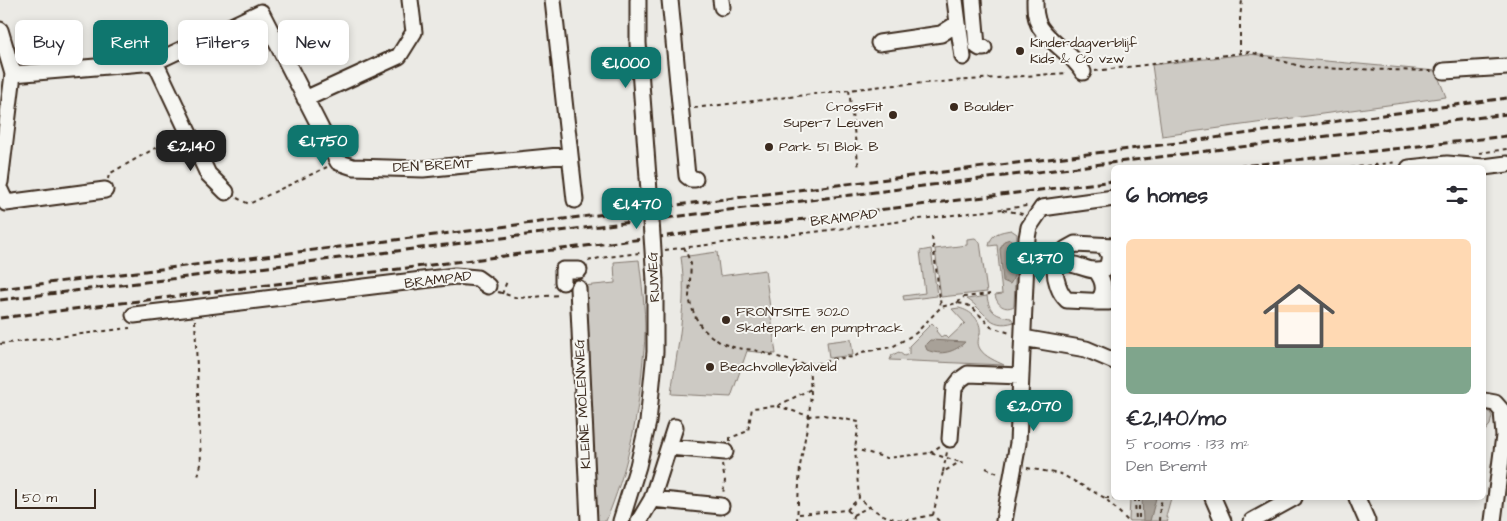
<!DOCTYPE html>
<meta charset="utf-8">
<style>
:root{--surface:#fff;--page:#f2f2f3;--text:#2b2b33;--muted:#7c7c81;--accent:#0f766e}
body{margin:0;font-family:"Architects Daughter",sans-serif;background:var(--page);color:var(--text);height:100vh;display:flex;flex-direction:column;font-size:19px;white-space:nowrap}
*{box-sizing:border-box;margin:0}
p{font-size:16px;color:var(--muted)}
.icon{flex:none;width:28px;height:28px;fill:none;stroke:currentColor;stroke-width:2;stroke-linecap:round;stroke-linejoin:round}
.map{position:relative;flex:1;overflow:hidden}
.panel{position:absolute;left:1111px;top:165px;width:375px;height:335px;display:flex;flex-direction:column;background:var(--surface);border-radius:8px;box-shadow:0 2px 8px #0003}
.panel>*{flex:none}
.guide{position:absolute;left:15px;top:20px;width:475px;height:45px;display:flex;gap:10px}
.scale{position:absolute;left:15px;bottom:12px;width:81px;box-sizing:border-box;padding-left:5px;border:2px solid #3b2a1e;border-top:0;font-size:14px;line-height:18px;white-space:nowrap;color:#3b2a1e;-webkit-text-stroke:4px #f6f6f2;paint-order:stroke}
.price{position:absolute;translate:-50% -42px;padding:0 11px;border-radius:10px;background:var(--accent);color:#fff;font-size:16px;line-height:32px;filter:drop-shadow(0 1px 2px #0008)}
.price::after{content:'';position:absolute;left:50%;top:30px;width:15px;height:11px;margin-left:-8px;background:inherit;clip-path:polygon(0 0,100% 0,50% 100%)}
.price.selected{background:#222;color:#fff}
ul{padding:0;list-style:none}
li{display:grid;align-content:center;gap:10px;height:265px;padding:0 15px}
li span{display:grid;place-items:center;height:155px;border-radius:8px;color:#555}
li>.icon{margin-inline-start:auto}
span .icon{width:90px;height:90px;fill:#fffc;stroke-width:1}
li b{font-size:21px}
h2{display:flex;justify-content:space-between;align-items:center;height:60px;padding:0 15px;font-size:21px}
.pill{padding:0 18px;border-radius:8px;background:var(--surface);box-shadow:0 2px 8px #0003;font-size:18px;line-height:45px}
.pill.selected{background:var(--accent);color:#fff}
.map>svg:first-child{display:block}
.green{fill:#cdcac4;stroke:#847a71}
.water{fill:#a8a198;stroke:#7c7167}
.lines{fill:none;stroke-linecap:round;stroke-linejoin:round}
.minor-casing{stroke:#3b2a1e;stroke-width:19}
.path{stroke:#3b2a1e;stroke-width:2;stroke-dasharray:4 4;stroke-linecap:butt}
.minor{stroke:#f6f6f2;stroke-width:15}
.rail{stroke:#3b2a1e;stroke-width:3;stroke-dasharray:8 4;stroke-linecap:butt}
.minor-bridge-casing{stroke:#3b2a1e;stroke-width:19;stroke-linecap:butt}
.minor-bridge{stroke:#f6f6f2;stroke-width:15}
.poi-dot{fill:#3b2a1e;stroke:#f6f6f2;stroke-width:2}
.labels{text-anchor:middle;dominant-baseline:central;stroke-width:4;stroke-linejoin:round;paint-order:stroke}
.poi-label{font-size:14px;fill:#3b2a1e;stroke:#f6f6f2;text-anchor:start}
.street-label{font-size:14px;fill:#3b2a1e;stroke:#f6f6f2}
</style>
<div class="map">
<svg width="1507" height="521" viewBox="0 0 1507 521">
<rect width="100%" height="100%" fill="#ebeae5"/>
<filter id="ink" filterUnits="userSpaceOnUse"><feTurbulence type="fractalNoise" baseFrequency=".02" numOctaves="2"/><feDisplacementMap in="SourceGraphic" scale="10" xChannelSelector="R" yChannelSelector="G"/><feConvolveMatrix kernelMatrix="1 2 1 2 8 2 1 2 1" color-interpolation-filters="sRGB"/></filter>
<g filter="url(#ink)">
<path class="green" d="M1248 54 1436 71 1446 97 1162 136 1152 65Z
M1011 230 1017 234 1014 306C1005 311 997 305 995 295L1002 294 997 245 989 246C991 233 1000 232 1011 230Z
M975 238 980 242 987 292 941 297 935 249 967 245V239Z
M931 249 937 296 904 300 903 296 925 293 920 251Z
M717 252 720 276 765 270 776 354 747 351 731 397 671 394C677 349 688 303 681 257Z
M639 260C642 284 645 307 645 332 645 344 643 357 642 370 637 424 627 470 606 521H592L583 286 615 283 614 262Z
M987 296C989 312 996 316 1011 318L1014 322C989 330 985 310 967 299Z
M959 308C971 311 982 320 980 334 978 339 977 344 980 349 985 357 996 361 1004 365L890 360 892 355 899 352 904 356 909 354V346L932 323 938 329 936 331 941 337 944 335 948 339 965 323 952 309Z
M851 339 853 355 829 358 827 342Z
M1484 408 1488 409 1492 416 1490 425 1484 432Z
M1130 498H1171L1166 516 1168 521H1129Z"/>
<path class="water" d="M1010 239 1014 243C1014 255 1018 275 1010 284L1003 281 1000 249 1004 241Z
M930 340 965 342C955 352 941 356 927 350L925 345Z
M1142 498H1156L1150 521H1143Z"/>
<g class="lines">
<g class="minor-casing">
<path id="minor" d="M553 0 575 200
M638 0V43L648 177
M670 0 687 176 691 179H695
M721 0 722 7
M973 0 977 46 980 48H984
M1035 0C1035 9 1035 18 1040 27 1051 44 1073 54 1083 72
M958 23 963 57
M0 30 13 74 0 182
M879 43 941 34 958 23 955 0
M155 62 261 12 338 162 353 167 423 169 569 155
M1444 71 1507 67
M13 74 155 62 208 174 226 192
M305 99 399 56 414 32 410 0
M1409 168 1447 164 1484 167
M1476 168 1507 164
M0 190 6 203 105 190
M1105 247C1110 255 1111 259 1106 268 1089 275 1079 262 1061 263L1055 269C1055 279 1059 293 1067 300L1109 302 1114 297
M1026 259H1048L1059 257 1066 249 1075 244 1114 246
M563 282V270H579
M578 288 589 521
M1096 302C1107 294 1104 281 1097 272
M134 315 455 276 477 278 488 286
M1023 338 1086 349 1114 361
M1484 401 1495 403 1502 411 1504 436 1493 521
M950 439 954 388 961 379 968 374 1021 376
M669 447 725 452
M1213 498 1223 521
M1357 498 1367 521
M652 499 721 506
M621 521 638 466 648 422 655 352V280
M639 521 652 499 675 427
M1004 521 1018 443 1027 238 1029 227 1042 208 1114 198
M1252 521 1294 498"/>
</g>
<path class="path" d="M1240 53V19L1242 0
M1095 71 1250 52 1307 68 1432 71
M849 90 859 169
M694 108 883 86 1067 73
M1479 153 1507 149
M1350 168 1397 162
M108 179 109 174 175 137
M237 198 249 204 327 167
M1003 210 1023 214
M932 237 941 307
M684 247 691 264 689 297 691 306 696 318 702 328 711 336 721 343 736 348 754 350 802 364 822 363 832 359 854 357 862 352 892 347 916 333 941 307 957 303 965 304 973 308 991 327 1010 333
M665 250 1027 206
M588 261 600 258 640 253
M498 292 518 298 560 295
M502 294 507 281
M957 303 964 297 990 294
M195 320 201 464 198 477
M0 344 130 328
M777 406 809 416 824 415 859 422 855 449
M730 441V438L748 431 752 408 777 406 811 389
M930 453 940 446
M722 464 725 481 723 494
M986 468 1000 474
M1027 468 1061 474 1105 498 1128 521
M943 472 947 452
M1105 498H1123
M1135 498 1136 521
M1139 498V521
M847 510 853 515 852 521
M799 514 847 510 859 498
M853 515 869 507
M933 515C924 516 914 520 905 520 887 520 872 510 859 498L855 449 887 458 930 453 960 462
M797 521 800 466 809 416 811 394 809 364
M939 521 933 515 943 472 960 462 964 463
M1159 521 1160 505 1163 498"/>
<use href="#minor" class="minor"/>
<path class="rail" d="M1225 168 1507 136
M0 289 1177 143 1507 98
M0 300 1507 114
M0 318 1114 181"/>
<g class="minor-bridge-casing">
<path id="minor-bridge" d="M648 177 655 280"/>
</g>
<use href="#minor-bridge" class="minor-bridge"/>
</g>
</g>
<g class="poi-dot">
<circle cx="1020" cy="51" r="5"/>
<circle cx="954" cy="107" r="5"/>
<circle cx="893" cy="115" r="5"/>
<circle cx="769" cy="147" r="5"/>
<circle cx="726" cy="320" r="5"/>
<circle cx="710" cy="367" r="5"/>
</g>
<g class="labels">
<g class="poi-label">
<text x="1030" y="43">Kinderdagverblijf<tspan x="1030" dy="16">Kids &amp; Co vzw</tspan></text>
<text x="883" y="107" text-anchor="end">CrossFit<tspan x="883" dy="16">Super7 Leuven</tspan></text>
<text x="964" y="107">Boulder</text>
<text x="779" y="147">Park 51 Blok B</text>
<text x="736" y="312">FRONTSITE 3020<tspan x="736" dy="16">Skatepark en pumptrack</tspan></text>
<text x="720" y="367">Beachvolleybalveld</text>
</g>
<g class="street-label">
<text transform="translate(433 166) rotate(-3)">DEN BREMT</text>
<text transform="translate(844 218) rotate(-7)">BRAMPAD</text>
<text transform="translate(654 277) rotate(-93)">RIJWEG</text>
<text transform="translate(438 280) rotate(-7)">BRAMPAD</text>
<text transform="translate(583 404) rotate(-93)">KLEINE MOLENWEG</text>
</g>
</g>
</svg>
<div class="scale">50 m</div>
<b class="price" style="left:626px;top:89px">€1,000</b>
<b class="price" style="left:323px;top:167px">€1,750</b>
<b class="price selected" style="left:191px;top:172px">€2,140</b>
<b class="price" style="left:637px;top:230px">€1,470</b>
<b class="price" style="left:1040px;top:284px">€1,370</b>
<b class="price" style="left:1034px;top:432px">€2,070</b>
<div class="guide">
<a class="pill">Buy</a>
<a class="pill selected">Rent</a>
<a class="pill">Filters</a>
<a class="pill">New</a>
</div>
<section class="panel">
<h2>6 homes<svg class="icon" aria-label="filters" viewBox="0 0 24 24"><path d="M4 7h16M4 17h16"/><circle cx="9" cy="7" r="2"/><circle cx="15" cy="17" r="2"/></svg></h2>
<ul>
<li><span style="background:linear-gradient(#ffd9b3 70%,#7fa58c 0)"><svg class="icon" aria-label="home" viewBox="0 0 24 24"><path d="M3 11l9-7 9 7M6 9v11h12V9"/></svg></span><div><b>€2,140/mo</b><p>5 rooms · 133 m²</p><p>Den Bremt</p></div></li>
</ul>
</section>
</div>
